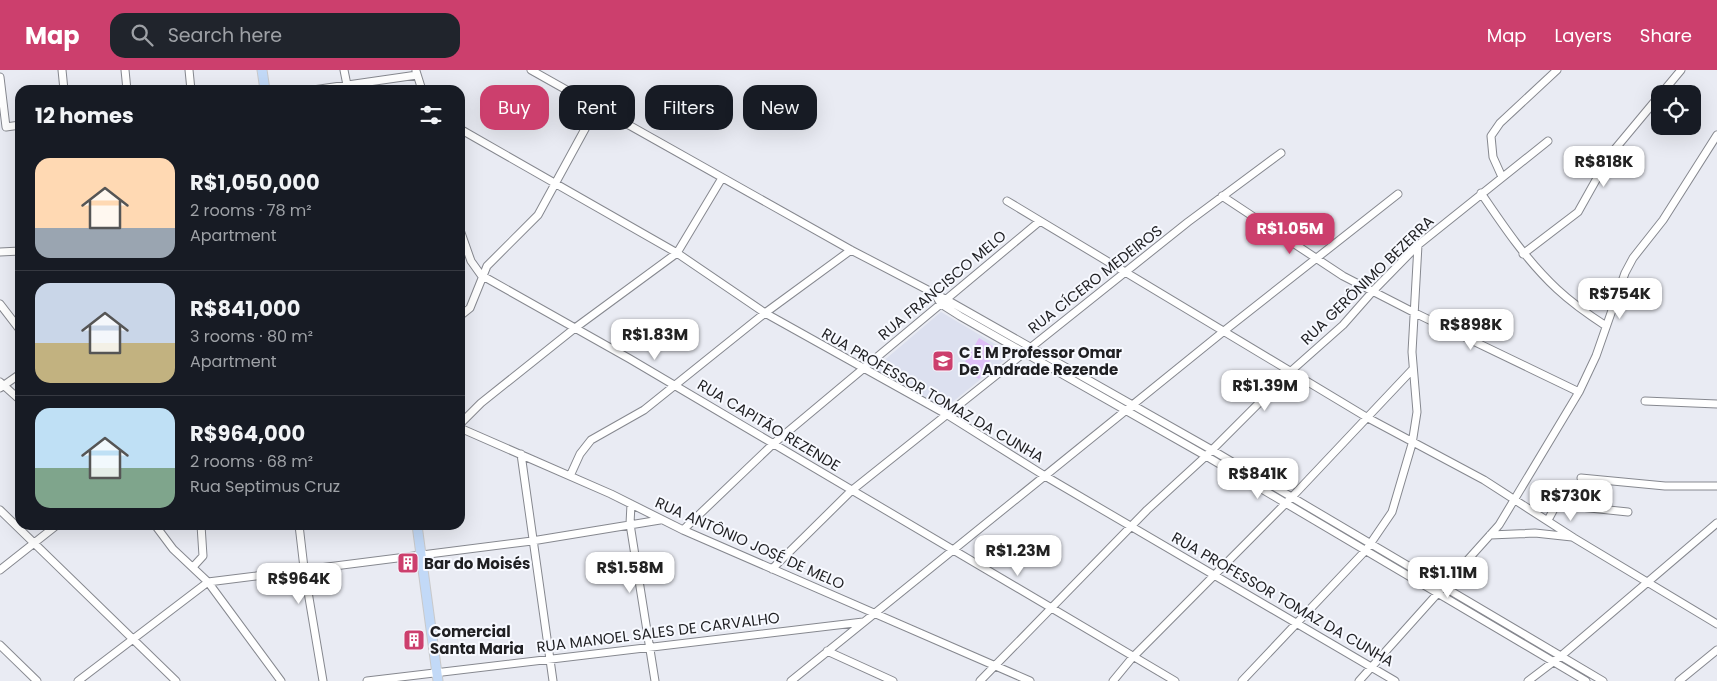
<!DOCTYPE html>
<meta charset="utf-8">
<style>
:root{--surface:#171b24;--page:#20242c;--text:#f1f3f6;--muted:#9ea1a6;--line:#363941;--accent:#cc3f6d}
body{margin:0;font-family:Poppins,sans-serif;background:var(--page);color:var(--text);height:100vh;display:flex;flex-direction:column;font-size:19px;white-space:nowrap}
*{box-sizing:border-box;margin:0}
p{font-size:16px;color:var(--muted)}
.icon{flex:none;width:28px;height:28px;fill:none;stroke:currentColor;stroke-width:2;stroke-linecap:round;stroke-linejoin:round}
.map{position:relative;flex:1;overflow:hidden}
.panel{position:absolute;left:15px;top:15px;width:450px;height:445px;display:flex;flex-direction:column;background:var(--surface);border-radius:15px;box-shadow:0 5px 20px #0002}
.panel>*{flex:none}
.hud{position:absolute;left:480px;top:15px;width:475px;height:45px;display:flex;gap:10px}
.controls{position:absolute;left:1651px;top:15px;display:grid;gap:10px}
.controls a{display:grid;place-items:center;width:50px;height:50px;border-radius:10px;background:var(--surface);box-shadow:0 5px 20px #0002;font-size:25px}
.price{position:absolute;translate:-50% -42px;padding:0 11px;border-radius:10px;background:#fff;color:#222;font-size:16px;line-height:32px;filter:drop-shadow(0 1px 2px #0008)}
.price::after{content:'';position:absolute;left:50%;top:30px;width:15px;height:11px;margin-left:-8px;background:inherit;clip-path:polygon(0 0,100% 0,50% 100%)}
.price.current{background:var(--accent);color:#fff}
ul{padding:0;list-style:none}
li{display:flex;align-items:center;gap:15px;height:125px;padding:0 20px}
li+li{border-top:1px solid var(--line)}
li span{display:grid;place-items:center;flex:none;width:140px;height:100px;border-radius:15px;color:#555}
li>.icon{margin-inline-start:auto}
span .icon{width:60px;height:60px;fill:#fffc;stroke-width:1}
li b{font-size:21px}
h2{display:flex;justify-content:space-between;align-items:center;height:60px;padding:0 20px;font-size:21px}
.pill{padding:0 18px;border-radius:15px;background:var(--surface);box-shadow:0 5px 20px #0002;font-size:18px;line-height:45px}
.pill.current{background:var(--accent);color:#fff}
header{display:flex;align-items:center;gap:30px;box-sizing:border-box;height:70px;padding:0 25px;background:var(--accent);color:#fff}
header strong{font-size:24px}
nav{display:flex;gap:28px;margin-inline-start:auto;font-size:18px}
.search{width:350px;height:45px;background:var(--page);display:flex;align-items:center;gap:12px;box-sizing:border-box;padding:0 18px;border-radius:15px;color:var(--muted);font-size:19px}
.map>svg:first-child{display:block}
.built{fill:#dce0ef}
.green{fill:#debef6}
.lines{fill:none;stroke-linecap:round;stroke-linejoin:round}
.minor-casing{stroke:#86888f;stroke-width:9}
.major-casing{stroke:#c9c9ca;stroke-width:11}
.minor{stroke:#fff;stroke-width:7}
.major{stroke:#c2d9f7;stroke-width:9}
.labels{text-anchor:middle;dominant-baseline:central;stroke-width:4;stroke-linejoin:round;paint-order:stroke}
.street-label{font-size:15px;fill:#1f1f22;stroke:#f7f9ff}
.poi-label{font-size:15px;font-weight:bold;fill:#1f1f22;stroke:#f7f9ff;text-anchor:start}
</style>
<header>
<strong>Map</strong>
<div class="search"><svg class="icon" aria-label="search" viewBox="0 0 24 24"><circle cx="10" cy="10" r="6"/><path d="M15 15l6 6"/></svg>Search here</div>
<nav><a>Map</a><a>Layers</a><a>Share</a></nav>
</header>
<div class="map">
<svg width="1717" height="611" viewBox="0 0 1717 611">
<rect width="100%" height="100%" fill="#e9ebf3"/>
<path class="built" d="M941 242 1012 284 945 338 874 299Z"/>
<path class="green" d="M979 268 997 279 979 309 961 299Z"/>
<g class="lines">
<g class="minor-casing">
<path id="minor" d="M62 0 64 20
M125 0 127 20
M189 0 191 20
M344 0 348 20
M531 0 851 180 947 230 1212 380 1603 611
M416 1 422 20
M0 7 6 57 20 55
M313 20 417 5
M1661 24 1681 0
M460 59 677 183 765 243 946 344 1045 406 1395 611
M1502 107 1493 87 1491 66 1500 53 1557 0
M1481 123C1504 157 1527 191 1557 219 1572 233 1589 245 1606 256
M1222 126 1343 206 1415 243 1579 322
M1007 131 1368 348 1484 410 1574 468 1717 554
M460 160 471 191 481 205 630 289 1175 611
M0 182 20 181
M1523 184 1578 142 1610 85 1660 25
M936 226 941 234 960 246 1206 386 1586 611
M0 234 20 260
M460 246 470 238 487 196 538 145 597 37
M0 312 20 330
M0 318 20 304
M1645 331 1717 334
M460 354 481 333 575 258 677 183 722 108
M460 358 611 424 683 460 1030 611
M521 384 553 611
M570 406 580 384 591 370 644 340 765 243 851 180
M1581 408 1665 416H1717
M631 434 630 454 655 611
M0 440 176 611
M1548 450 1555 437 1561 435 1628 442
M155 455 173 479 208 512 281 611
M299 455 304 498 323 611
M683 460 773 374 1040 151
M1490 465 1535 463 1572 467
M193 497 203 486 201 455
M772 499 851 421 1188 152 1281 83
M0 500 57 455
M0 575 37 611
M827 581 893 611
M78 611 208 512 532 471 660 450
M367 611 863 552
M791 611 1224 261 1398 124
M980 611 1147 440 1206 386 1290 302 1343 255 1373 221 1418 175 1548 71
M1113 611 1132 588 1292 427 1412 300
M1242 611 1366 480 1392 442 1412 374 1417 342 1412 282 1418 175
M1359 611 1499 455 1579 322 1596 286 1625 203 1633 188 1663 150 1717 65
M1528 611 1561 586 1717 453
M1679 611 1717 580"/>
</g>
<g class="major-casing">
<path id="major" d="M262 0 265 20
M417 455 438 611"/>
</g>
<use href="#minor" class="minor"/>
<use href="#major" class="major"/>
</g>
<defs>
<g id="school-square" transform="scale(1.125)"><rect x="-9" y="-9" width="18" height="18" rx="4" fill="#cc3f6d" stroke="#f7f9ff"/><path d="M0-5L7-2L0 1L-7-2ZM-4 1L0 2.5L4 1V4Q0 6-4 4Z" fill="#fff"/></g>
<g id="building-square" transform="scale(1.125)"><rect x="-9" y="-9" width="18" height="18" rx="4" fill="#cc3f6d" stroke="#f7f9ff"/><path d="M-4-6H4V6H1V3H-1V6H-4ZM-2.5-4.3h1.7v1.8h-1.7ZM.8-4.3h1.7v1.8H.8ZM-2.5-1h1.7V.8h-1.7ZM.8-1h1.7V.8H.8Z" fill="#fff"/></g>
</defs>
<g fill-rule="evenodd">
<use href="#school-square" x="943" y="291"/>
<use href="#building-square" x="408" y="493"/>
<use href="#building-square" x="414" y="570"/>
</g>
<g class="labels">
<g class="street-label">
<text transform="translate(1095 209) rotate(-38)">RUA CÍCERO MEDEIROS</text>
<text transform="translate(1367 210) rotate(-44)">RUA GERÔNIMO BEZERRA</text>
<text transform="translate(942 215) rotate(-40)">RUA FRANCISCO MELO</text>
<text transform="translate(933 325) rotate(30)">RUA PROFESSOR TOMAZ DA CUNHA</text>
<text transform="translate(769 355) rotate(31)">RUA CAPITÃO REZENDE</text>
<text transform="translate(750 473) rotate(24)">RUA ANTÔNIO JOSÉ DE MELO</text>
<text transform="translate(1283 529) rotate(30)">RUA PROFESSOR TOMAZ DA CUNHA</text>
<text transform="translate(658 562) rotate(-7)">RUA MANOEL SALES DE CARVALHO</text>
</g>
<g class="poi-label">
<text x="959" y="282">C E M Professor Omar<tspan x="959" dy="17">De Andrade Rezende</tspan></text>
<text x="424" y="493">Bar do Moisés</text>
<text x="430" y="561">Comercial<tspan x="430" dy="17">Santa Maria</tspan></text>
</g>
</g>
</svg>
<div class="controls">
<a><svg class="icon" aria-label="locate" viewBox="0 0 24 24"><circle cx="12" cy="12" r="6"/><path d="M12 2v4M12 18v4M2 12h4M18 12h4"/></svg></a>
</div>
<b class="price" style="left:1604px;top:118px">R$818K</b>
<b class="price current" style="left:1290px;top:185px">R$1.05M</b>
<b class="price" style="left:1620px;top:250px">R$754K</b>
<b class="price" style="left:1471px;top:281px">R$898K</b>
<b class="price" style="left:655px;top:291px">R$1.83M</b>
<b class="price" style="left:1265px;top:342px">R$1.39M</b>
<b class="price" style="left:1258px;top:430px">R$841K</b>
<b class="price" style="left:1571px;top:452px">R$730K</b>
<b class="price" style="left:1018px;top:507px">R$1.23M</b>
<b class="price" style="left:630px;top:524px">R$1.58M</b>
<b class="price" style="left:1448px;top:529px">R$1.11M</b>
<b class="price" style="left:299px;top:535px">R$964K</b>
<div class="hud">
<a class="pill current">Buy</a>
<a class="pill">Rent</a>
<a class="pill">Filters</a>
<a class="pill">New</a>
</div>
<section class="panel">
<h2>12 homes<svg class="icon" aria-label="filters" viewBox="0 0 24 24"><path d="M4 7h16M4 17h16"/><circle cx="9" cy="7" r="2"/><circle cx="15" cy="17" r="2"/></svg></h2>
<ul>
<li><span style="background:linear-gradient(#ffd9b3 70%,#9aa5b1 0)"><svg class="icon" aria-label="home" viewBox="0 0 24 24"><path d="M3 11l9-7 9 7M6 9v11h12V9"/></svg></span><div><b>R$1,050,000</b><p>2 rooms · 78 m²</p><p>Apartment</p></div></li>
<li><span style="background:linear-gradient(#c9d6e8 60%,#c2b280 0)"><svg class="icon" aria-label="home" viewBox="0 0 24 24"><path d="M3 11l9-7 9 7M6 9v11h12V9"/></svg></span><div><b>R$841,000</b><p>3 rooms · 80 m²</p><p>Apartment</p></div></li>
<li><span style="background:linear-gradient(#bfe0f5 60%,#7fa58c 0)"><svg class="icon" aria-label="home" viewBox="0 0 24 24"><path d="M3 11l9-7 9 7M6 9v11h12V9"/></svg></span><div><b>R$964,000</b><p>2 rooms · 68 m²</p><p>Rua Septimus Cruz</p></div></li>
</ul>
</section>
</div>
